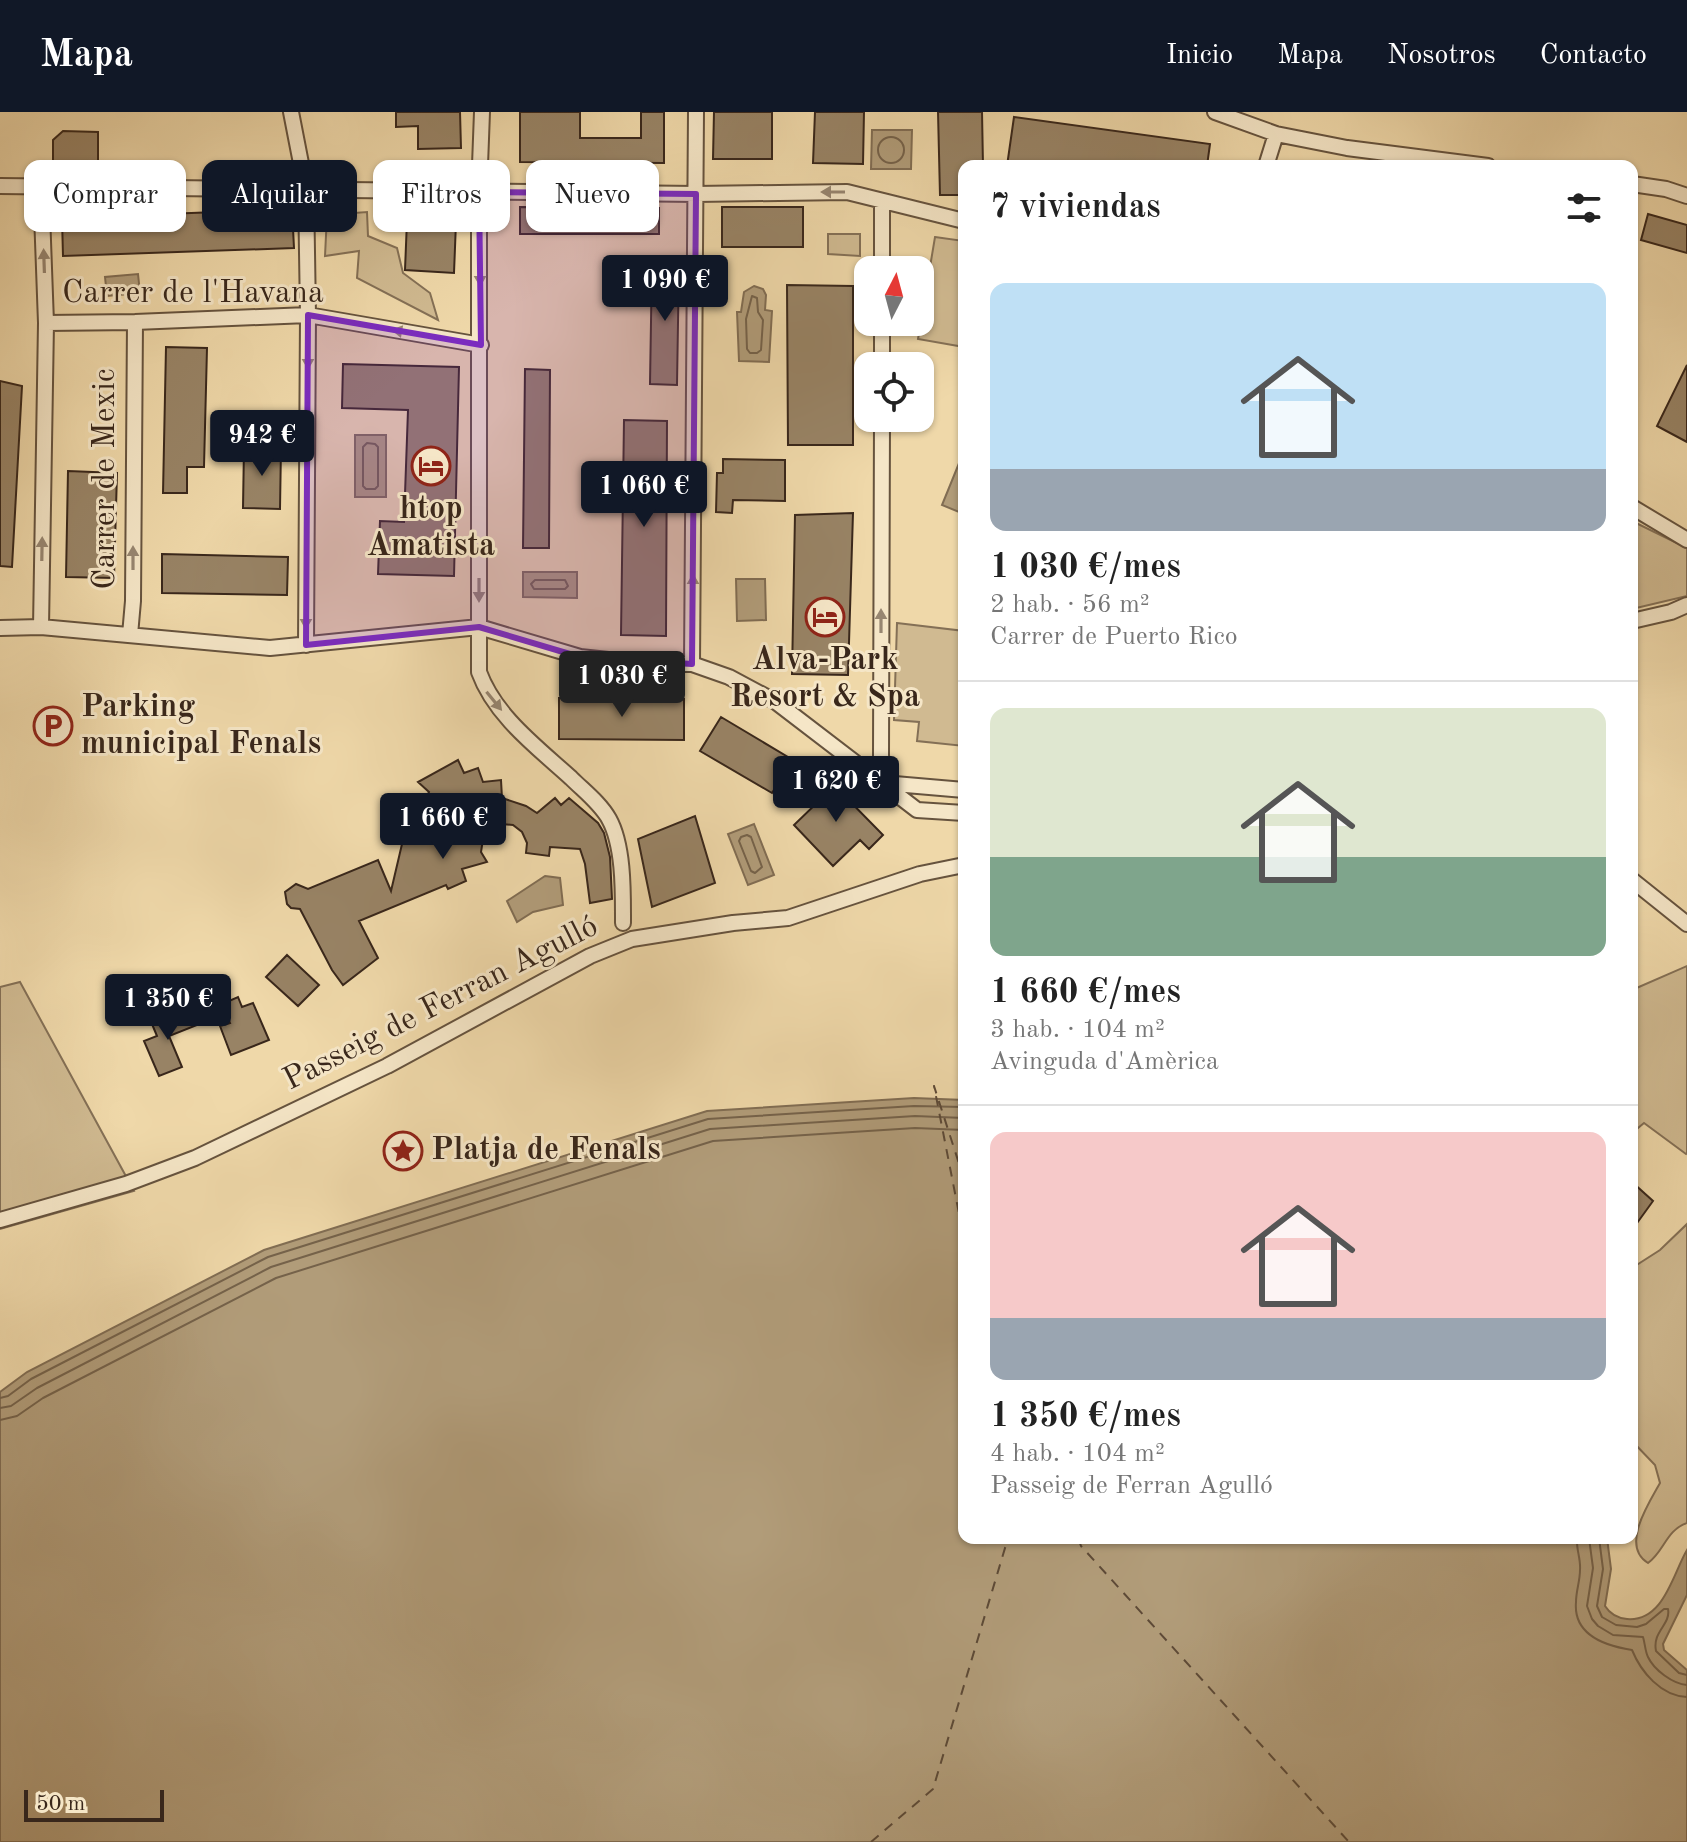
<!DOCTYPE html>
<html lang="es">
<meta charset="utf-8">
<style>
:root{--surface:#fff;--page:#f2f2f2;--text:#222;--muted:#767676;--line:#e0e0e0;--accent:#111827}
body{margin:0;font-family:"Old Standard TT",serif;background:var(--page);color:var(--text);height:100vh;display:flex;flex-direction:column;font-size:30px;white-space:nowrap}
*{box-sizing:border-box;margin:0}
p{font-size:26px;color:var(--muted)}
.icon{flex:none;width:44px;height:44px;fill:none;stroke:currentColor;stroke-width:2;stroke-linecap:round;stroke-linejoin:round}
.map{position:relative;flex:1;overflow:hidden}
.drawer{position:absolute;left:958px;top:48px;width:680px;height:1384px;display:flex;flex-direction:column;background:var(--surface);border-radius:16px;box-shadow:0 2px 6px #0004}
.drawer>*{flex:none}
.top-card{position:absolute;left:24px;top:48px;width:760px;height:72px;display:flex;gap:16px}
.needle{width:52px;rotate:6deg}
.fabs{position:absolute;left:854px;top:144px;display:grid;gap:16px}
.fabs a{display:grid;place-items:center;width:80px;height:80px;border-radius:16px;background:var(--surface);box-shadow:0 2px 6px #0004;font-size:40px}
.scale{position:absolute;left:24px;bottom:20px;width:140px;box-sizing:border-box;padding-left:8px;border:4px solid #39271b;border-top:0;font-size:22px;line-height:28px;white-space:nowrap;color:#39271b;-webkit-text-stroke:6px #f5e6c7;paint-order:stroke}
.price{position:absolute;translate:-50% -68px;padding:0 18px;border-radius:8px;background:var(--accent);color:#fff;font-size:26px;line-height:52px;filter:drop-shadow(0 2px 4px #0008)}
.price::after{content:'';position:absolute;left:50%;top:48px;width:24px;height:18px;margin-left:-12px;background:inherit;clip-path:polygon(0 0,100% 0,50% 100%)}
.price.current{background:#222;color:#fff}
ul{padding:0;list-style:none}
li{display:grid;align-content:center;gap:16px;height:424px;padding:0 32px}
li+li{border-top:2px solid var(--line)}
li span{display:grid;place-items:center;height:248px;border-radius:16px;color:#555}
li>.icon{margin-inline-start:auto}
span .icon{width:144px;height:144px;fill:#fffc;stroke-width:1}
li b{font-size:34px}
h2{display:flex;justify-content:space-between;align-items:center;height:96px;padding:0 32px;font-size:34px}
.tag{padding:0 28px;border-radius:16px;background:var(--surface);box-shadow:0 2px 6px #0004;font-size:28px;line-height:72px}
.tag.current{background:var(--accent);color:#fff}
header{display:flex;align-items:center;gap:48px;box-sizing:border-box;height:112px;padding:0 40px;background:var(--accent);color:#fff}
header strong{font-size:38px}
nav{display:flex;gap:44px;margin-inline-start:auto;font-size:28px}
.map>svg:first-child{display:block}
.green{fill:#d0ba91;stroke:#847056;stroke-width:2}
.water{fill:#b19c79;stroke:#816d53;stroke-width:2}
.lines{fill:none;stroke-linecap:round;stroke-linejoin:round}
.shore{stroke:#75624a;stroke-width:2}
.ferry{stroke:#5d4a37;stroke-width:2;stroke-dasharray:10 8;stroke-linecap:butt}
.building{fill:#988365;stroke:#39271b;stroke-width:2}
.street-casing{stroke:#66533e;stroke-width:18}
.street{stroke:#f5e6c7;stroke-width:14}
.oneway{fill:#978671}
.marked{fill:#7b2cbf;fill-opacity:0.2;stroke:#7b2cbf;stroke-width:6;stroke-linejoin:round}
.labels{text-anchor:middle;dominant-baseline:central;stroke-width:6;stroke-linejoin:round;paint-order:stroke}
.street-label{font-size:32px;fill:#39271b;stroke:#f5e6c7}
.poi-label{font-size:32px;font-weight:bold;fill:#39271b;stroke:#f5e6c7}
</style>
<header>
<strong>Mapa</strong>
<nav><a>Inicio</a><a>Mapa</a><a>Nosotros</a><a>Contacto</a></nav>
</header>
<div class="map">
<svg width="1687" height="1730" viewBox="0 0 1687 1730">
<rect width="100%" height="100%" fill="#efd8a9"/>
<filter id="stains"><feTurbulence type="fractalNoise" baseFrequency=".0025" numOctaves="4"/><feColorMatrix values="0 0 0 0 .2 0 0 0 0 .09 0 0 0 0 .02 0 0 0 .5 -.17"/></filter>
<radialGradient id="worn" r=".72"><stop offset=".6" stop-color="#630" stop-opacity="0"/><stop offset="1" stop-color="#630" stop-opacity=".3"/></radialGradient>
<path class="green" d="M367 100 368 124 397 136 403 161 430 181 438 208 357 166 359 139 325 144 327 103Z
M828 122H860V144L828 142Z
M935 125 964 129V235L918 227Z
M1632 409 1687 436V484L1632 497Z
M897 511 964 519V634L917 629 919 610 894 608Z
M1687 854V1041L1686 1042 1644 1011 1632 1021V878Z
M20 870 134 1079 0 1117V875Z
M1687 1112V1411C1666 1418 1664 1440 1648 1451 1620 1434 1649 1391 1660 1371L1655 1353 1632 1329V1156L1660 1138Z"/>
<path class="water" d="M872 18H912L911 57H871Z
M138 162 140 181 107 184 105 165Z
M754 174 763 177 766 183 765 198 772 199 769 250 739 249 737 200H741L744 180Z
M355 323H386V385H355Z
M964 339V402L942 393Z
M523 460H577V486L523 485Z
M736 467H765L766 508 737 509Z
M754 712 774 763 748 773 728 722Z
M545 764 560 766 563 793 533 800 517 810 507 789Z
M914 986 964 988V1426H1607L1611 1457 1605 1494C1610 1502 1617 1506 1627 1507 1664 1510 1673 1461 1687 1438V1483L1663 1532 1664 1538 1687 1558V1730H0V1280L27 1260 264 1138 707 999Z"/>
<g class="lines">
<path class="shore" d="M878 38a13 13 0 1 1 26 0a13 13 0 1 1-26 0Z
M752 184 757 186 758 200 763 208 761 238 757 241H750L747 237 746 207Z
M367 331 375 332 378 335V374L375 377H366L363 374V335Z
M535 468H565L568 474 565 477H534L531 472Z
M747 723 751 725 762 755 755 761 751 759 739 729 741 725Z
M0 1286 8 1284 31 1267 268 1145 708 1007 914 994 964 995
M0 1296 11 1294 37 1276 271 1155 710 1017 915 1004 964 1006
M0 1308 17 1304 43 1286 276 1166 713 1029 915 1016 964 1018
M1577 1426C1576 1437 1581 1447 1580 1458 1580 1469 1576 1479 1576 1490 1573 1524 1606 1534 1632 1538 1641 1560 1661 1584 1687 1585
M1589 1426 1593 1456 1587 1494 1592 1507 1598 1514 1613 1523 1643 1525C1645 1531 1645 1539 1648 1545 1654 1558 1673 1572 1687 1573
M1599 1426 1603 1457 1597 1494 1602 1505 1616 1513 1637 1515 1646 1512 1664 1497H1668C1671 1513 1652 1519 1656 1539L1679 1561 1687 1563"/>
<path class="ferry" d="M964 1067 934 974 964 1127
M1078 1426 1081 1434 1349 1730
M871 1730 933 1677 1008 1426"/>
</g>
<path class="building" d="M396 0H460L461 36 418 37V14L396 15Z
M520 0H580V26H641V0H664V51L520 50Z
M714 0H772V47H713Z
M815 0H864L863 52 813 51Z
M938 0H982L983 54H964V83H940Z
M1014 5 1210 32 1207 54 1064 52V54H1007Z
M63 19 98 20V49H53V28Z
M520 95 659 96V122H520Z
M722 95H803V135H722Z
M292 97 294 136 63 144 62 106Z
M1648 102 1687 113V141L1641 128Z
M407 108 456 110 454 161 405 158Z
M652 149H679L677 273 650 272Z
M787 173 853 174V333H788Z
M166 235 207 236 204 355H187V381H163Z
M343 252 459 255 454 464 378 462 380 409 404 410 408 298 342 296Z
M1687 253V330L1657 314Z
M525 257 550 258 549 436H523Z
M0 269 22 274 12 455 0 454Z
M624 308 667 309 666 524 621 523Z
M244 335H281L280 397 243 396Z
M723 347 785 348V389L733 388 732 401 716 400 717 361H723Z
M68 359 117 361 114 466 66 465Z
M853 401 848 563 792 562 795 403Z
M162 442 288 445 287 483 162 481Z
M559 586 684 587V628L559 627Z
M721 605 793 648 772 681 700 639Z
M458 648 464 661 478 656 483 670 501 668 502 686 526 694 537 701 555 686 561 693 569 686 598 711 604 721 610 745 612 787 590 791 585 752 580 737 550 735 549 744 526 741 527 731 522 720 513 713 501 712 490 715 483 727 481 740 487 750 462 757 466 769 448 777 446 773 359 809 378 846 343 873 332 858 300 797 291 796 287 792 285 780 296 772 308 777 378 748 391 779 406 715 442 702 423 692 429 680 418 670Z
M826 665 883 723 869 737 860 728 833 754 794 713 821 687 812 678Z
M695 704 715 771 652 795 638 727Z
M287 843 319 873 298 894 266 865Z
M238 885 242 895 253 891 269 928 231 943 220 914 230 911 222 892Z
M191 899 197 913 169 924 182 955 159 964 144 929 157 924 152 912Z
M1632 1070 1653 1089 1632 1118Z"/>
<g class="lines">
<g class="street-casing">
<path id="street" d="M291 0 306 77 308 203 306 533
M482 0 479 80V560C495 604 537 635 571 666 584 679 600 691 609 707 624 734 623 781 623 811
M1215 0 1276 22 1347 36 1488 54
M1266 54 1276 22
M1632 72 1666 77 1687 84
M0 74 696 82 847 80 964 109
M882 158V90
M46 211 135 210 308 203 481 233
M882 254V210
M882 306 881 643 883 671
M1632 395 1687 428
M1632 509 1671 500 1687 493
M41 515 46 211 41 74
M0 516 41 515 270 536 479 515 580 545 646 552H692L729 565 776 590 917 698 964 701
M130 523 133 489 135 210
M692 552 696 0
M883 671 964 678
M1632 768 1687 812
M0 1108 126 1072 195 1046 387 954 590 844 632 827 733 811 788 806 920 762 964 753"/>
</g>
<use href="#street" class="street"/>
</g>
<defs><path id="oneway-solid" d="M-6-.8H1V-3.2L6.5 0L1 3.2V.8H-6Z" transform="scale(2)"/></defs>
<g class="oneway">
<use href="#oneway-solid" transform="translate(833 80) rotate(180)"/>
<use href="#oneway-solid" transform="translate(44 149) rotate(-92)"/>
<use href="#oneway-solid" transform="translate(480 162) rotate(89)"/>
<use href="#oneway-solid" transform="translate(404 220) rotate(-170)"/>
<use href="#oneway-solid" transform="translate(308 245) rotate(90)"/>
<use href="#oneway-solid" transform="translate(42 437) rotate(-89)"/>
<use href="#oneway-solid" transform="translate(133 446) rotate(-90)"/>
<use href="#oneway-solid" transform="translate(693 474) rotate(-90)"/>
<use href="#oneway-solid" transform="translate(479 478) rotate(90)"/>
<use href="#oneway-solid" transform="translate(306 505) rotate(91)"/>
<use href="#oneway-solid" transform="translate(881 509) rotate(-90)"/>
<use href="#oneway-solid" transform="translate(494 589) rotate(51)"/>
</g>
<path class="marked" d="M479 80 696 82 692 552 580 545 479 515 306 533 308 203 481 233Z"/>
<defs>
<g id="hotel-ring" transform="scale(2)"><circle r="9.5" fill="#f5e6c7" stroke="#8f2418" stroke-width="1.5"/><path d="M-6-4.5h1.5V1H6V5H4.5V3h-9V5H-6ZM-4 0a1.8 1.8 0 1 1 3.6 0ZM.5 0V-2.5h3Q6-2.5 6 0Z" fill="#8f2418"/></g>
<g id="parking-ring" transform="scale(2)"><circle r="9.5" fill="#f5e6c7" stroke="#8f2418" stroke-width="1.5"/><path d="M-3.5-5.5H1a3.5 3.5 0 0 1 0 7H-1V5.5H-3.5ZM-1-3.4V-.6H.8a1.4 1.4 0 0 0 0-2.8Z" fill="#8f2418"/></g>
<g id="sight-ring" transform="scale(2)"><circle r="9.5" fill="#f5e6c7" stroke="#8f2418" stroke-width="1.5"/><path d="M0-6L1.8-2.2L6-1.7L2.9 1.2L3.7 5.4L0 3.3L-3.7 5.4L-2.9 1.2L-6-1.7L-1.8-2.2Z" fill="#8f2418"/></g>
</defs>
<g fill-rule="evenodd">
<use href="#hotel-ring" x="431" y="354"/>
<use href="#hotel-ring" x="825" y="505"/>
<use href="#parking-ring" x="53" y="614"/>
<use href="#sight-ring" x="403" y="1039"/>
</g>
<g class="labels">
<g class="street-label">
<text x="193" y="182">Carrer de l'Havana</text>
<text transform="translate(106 367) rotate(-90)">Carrer de Mexic</text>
<text transform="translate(441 892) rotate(-27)">Passeig de Ferran Agulló</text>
</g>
<g class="poi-label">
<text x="431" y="398">htop<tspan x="431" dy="37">Amatista</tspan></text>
<text x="825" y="549">Alva-Park<tspan x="825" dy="37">Resort &amp; Spa</tspan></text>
<text x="81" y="596" text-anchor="start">Parking<tspan x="81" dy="37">municipal Fenals</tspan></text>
<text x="431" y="1039" text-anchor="start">Platja de Fenals</text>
</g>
</g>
<rect width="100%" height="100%" filter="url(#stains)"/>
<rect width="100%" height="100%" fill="url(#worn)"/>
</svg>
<div class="fabs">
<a><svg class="needle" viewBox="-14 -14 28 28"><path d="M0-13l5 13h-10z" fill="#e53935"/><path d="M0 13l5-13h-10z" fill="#767676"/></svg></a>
<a><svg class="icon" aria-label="locate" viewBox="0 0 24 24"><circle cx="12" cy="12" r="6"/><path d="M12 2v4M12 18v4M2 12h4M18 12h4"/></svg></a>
</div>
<div class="scale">50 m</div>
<b class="price" style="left:665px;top:211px">1 090 €</b>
<b class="price" style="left:262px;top:366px">942 €</b>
<b class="price" style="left:644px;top:417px">1 060 €</b>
<b class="price current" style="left:622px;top:607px">1 030 €</b>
<b class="price" style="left:836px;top:712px">1 620 €</b>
<b class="price" style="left:443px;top:749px">1 660 €</b>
<b class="price" style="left:168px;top:930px">1 350 €</b>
<div class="top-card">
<a class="tag">Comprar</a>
<a class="tag current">Alquilar</a>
<a class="tag">Filtros</a>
<a class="tag">Nuevo</a>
</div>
<section class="drawer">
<h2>7 viviendas<svg class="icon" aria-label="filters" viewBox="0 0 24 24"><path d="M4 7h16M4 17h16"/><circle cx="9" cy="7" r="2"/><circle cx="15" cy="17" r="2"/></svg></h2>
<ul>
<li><span style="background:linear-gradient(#bfe0f5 75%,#9aa5b1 0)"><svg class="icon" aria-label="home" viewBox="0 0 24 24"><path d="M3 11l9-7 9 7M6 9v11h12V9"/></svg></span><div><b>1 030 €/mes</b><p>2 hab. · 56 m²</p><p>Carrer de Puerto Rico</p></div></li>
<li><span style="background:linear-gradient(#dfe7d0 60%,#7fa58c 0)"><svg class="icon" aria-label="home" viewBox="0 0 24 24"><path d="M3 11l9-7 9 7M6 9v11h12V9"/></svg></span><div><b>1 660 €/mes</b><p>3 hab. · 104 m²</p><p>Avinguda d'Amèrica</p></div></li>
<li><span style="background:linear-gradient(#f6c9c9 75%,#9aa5b1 0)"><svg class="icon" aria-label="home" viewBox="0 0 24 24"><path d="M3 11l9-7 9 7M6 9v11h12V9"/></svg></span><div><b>1 350 €/mes</b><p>4 hab. · 104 m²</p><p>Passeig de Ferran Agulló</p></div></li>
</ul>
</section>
</div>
